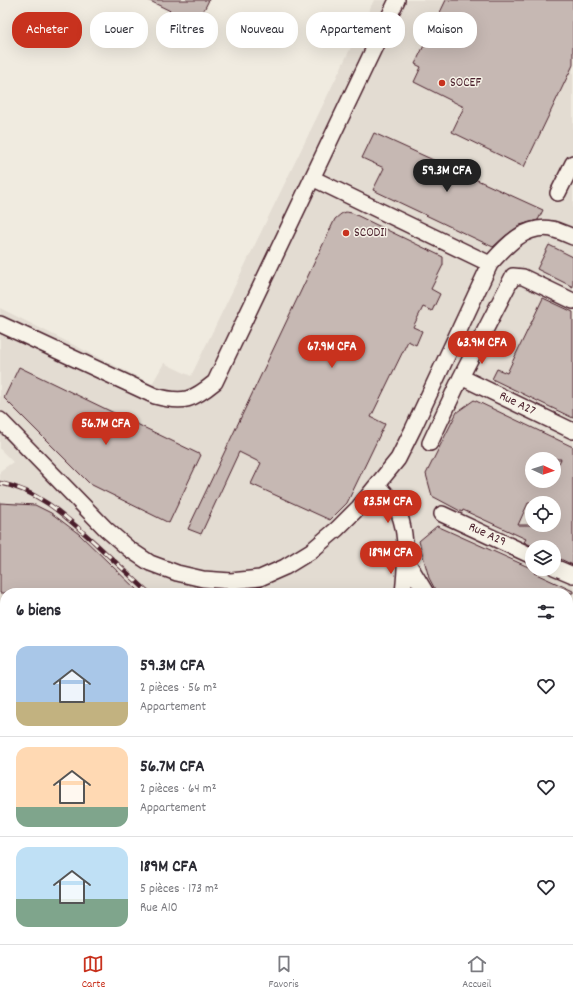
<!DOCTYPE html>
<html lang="fr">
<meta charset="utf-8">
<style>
:root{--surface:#fff;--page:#f7f7f7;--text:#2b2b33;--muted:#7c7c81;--line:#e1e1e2;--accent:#c8321e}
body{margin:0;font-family:Dekko,sans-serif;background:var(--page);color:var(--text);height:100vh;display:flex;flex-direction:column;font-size:15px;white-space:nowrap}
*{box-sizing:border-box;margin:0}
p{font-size:13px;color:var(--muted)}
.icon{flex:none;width:22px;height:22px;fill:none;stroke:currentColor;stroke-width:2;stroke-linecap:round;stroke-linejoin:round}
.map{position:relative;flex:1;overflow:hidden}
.details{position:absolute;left:0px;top:588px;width:573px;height:356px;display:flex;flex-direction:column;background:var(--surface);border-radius:16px 16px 0 0;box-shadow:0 4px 16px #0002}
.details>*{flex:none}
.hud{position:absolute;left:12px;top:12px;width:549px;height:36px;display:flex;gap:8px}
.needle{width:26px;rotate:93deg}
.fabs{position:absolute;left:525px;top:452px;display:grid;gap:8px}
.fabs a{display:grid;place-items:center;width:36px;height:36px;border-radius:50%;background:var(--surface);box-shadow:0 4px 16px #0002;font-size:20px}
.price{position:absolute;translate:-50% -34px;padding:0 9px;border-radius:14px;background:var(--accent);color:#fff;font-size:13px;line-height:26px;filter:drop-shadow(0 1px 2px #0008)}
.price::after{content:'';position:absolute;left:50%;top:24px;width:12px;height:9px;margin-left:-6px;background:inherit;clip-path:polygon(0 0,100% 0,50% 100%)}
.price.on{background:#222;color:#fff}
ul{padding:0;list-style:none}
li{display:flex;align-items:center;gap:12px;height:100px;padding:0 16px}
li+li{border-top:1px solid var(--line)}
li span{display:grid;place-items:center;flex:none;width:112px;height:80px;border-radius:12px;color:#555}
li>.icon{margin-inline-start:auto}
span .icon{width:48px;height:48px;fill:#fffc;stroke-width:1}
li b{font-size:17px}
h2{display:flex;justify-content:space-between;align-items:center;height:48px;padding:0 16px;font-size:17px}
.pill{padding:0 14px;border-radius:16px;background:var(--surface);box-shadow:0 4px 16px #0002;font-size:14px;line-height:36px}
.pill.on{background:var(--accent);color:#fff}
.menu{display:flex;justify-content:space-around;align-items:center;height:56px;border-top:1px solid var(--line);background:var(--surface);font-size:11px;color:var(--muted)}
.menu a{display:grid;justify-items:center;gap:2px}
.menu .on{color:var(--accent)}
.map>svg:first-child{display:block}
.built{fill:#e3dcd2;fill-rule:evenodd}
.green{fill:#d8cdc6;stroke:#917678}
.building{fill:#c6b8b3;stroke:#4a1f2b;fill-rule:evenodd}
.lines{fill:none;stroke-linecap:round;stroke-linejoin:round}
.minor-casing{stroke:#4a1f2b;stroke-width:18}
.major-casing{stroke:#4a1f2b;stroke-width:23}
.minor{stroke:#f7f3e8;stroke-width:15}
.major{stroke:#f7f3e8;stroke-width:20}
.rail-casing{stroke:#4a1f2b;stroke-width:4.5}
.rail{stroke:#f7f3e8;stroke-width:3;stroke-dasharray:9;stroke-linecap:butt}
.poi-dot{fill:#c8321e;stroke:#f7f3e8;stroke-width:1.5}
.labels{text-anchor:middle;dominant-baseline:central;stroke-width:3;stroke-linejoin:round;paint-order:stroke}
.poi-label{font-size:13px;fill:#4a1f2b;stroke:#f7f3e8;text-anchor:start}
.street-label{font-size:13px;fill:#4a1f2b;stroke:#f7f3e8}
</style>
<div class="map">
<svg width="573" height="944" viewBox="0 0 573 944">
<rect width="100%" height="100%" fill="#f0ebe0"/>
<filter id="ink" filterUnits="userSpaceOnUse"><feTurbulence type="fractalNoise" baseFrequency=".025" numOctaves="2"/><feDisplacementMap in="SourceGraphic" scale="8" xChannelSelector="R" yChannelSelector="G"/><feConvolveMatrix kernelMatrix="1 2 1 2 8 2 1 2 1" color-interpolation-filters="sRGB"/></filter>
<g filter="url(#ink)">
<path class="built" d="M374 0H573V689L568 688V593H5V641H0V471L13 462 0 449V308L152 384 164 363 191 376ZM532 459H554V481H532ZM532 503H554V525H532ZM532 547H554V569H532Z
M0 720H5V939H447L446 944H0Z"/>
<path class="green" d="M0 784H5V905H0Z"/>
<path class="building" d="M148 0H209L197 24Z
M446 0H573V65L524 167 452 132 464 107 414 82 421 67 415 64Z
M374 133 543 210 538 220 520 225 504 237 493 247 373 190 384 168 362 158Z
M346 212 352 213 443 257V265L431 289 440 294 432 311 423 307 413 327 422 331 416 345 408 341 371 417 385 424 347 503 330 520 251 484 261 463 239 452 201 534 188 529 335 219 341 214Z
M549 245 573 257V287L537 269Z
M543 298 573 312V418L492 379 497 369 507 373Z
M19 367 201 455 169 523 90 484 4 398Z
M474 400 573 447V565L554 556V547H534L524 542 526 539 463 510 462 512 432 496 426 474 457 412ZM532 459H561L554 474V481H532ZM528 503H554V525H518Z
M0 503 35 505 51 513 79 534 140 593H0Z
M437 526 535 570 534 573 573 591V593H437L429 578 419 541Z"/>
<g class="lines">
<g class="minor-casing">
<path id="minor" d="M312 178 490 264
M558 193 573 163
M0 324 155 396C184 404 193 400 215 382L397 0
M461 377 573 431
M0 420 106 529 129 549 150 563 177 573 203 579 231 581 260 578 285 567 311 551 337 529 359 507 398 459 413 429 490 264C506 246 525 224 552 229 559 231 566 234 573 237
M430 443 461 377 513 276 523 277 573 301
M378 485C383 491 390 497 394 504 409 526 406 567 403 593
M442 514 532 556
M406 560 426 593
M554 567 573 575
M0 621 5 622
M568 893 573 906
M241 944 242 939
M453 944 454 939"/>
</g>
<g class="major-casing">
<path id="major" d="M0 683 5 684
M568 714 573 715"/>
</g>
<use href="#minor" class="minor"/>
<use href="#major" class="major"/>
<g class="rail-casing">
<path id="rail" d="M0 483C40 491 66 517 95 543 113 560 131 576 149 593
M568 682 573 683"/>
</g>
<use href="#rail" class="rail"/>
</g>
</g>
<g class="poi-dot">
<circle cx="442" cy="83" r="4"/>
<circle cx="346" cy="233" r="4"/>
</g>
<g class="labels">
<g class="poi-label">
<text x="450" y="83">SOCEF</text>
<text x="354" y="233">SCODI1</text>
</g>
<g class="street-label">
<text transform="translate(517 404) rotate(26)">Rue A27</text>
<text transform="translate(487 535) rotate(25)">Rue A29</text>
</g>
</g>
</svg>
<div class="fabs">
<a><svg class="needle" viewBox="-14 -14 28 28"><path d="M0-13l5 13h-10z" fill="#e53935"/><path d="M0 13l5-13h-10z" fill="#7c7c81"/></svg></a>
<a><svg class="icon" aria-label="locate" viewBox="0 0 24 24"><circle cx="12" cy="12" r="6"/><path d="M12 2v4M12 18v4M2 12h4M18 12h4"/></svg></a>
<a><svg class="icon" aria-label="layers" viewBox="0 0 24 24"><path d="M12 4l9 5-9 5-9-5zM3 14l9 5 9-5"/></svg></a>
</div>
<b class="price on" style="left:447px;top:193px">59.3M CFA</b>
<b class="price" style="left:482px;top:365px">63.9M CFA</b>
<b class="price" style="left:332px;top:369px">67.9M CFA</b>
<b class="price" style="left:106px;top:446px">56.7M CFA</b>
<b class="price" style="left:388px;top:524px">83.5M CFA</b>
<b class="price" style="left:391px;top:575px">189M CFA</b>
<div class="hud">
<a class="pill on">Acheter</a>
<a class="pill">Louer</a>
<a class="pill">Filtres</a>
<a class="pill">Nouveau</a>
<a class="pill">Appartement</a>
<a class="pill">Maison</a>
</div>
<section class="details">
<h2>6 biens<svg class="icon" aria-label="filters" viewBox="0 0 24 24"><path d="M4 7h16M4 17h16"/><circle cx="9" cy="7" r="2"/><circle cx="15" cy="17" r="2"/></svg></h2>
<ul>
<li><span style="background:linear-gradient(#a9c7e8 70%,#c2b280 0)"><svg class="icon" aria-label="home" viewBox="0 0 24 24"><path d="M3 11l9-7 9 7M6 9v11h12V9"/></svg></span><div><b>59.3M CFA</b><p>2 pièces · 56 m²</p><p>Appartement</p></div><svg class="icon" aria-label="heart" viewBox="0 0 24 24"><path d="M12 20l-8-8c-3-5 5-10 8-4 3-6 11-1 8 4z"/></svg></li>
<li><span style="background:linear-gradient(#ffd9b3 75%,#7fa58c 0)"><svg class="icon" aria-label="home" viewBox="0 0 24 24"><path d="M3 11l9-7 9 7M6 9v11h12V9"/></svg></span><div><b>56.7M CFA</b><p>2 pièces · 64 m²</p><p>Appartement</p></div><svg class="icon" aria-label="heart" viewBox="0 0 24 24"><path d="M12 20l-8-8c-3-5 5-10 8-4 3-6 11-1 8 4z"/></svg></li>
<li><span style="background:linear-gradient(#bfe0f5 65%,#7fa58c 0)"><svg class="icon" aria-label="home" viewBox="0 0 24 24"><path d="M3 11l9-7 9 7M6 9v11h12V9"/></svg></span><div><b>189M CFA</b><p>5 pièces · 173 m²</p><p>Rue A10</p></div><svg class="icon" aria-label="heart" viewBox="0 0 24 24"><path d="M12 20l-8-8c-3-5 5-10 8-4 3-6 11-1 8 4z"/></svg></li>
</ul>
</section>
</div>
<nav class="menu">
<a class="on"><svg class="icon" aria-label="map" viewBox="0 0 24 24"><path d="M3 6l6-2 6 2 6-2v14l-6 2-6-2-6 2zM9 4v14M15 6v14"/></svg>Carte</a>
<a><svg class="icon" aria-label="saved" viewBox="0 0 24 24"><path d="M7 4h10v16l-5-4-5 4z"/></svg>Favoris</a>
<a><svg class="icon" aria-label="home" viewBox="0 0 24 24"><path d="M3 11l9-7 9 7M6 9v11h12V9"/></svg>Accueil</a>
</nav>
